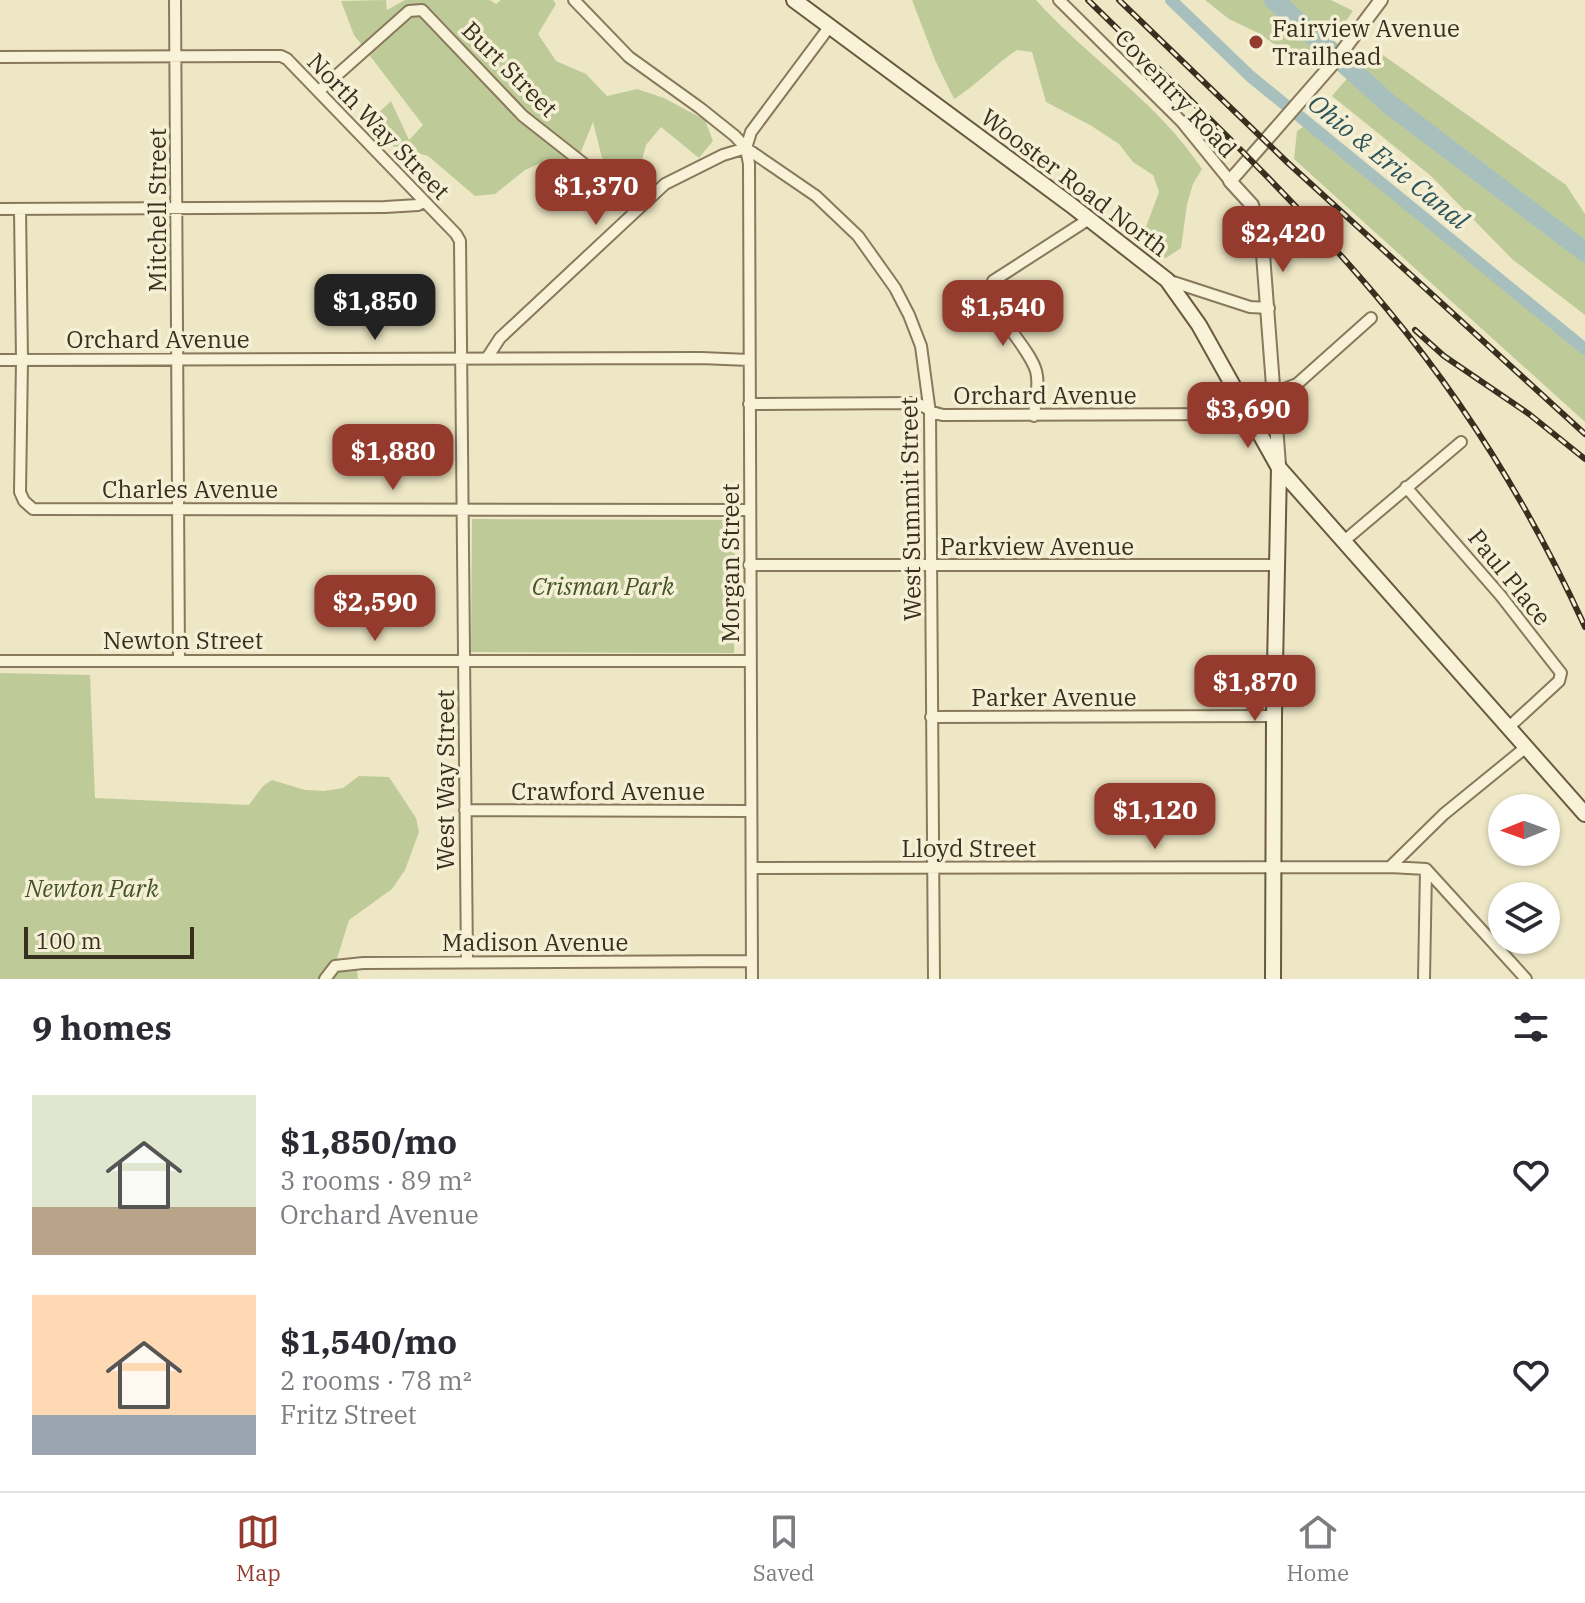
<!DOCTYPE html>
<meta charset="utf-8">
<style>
:root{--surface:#fff;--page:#f2f2f3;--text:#2b2b33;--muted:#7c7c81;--line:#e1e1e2;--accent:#953b2d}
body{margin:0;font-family:"IBM Plex Serif",serif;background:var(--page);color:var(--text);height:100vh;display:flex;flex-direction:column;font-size:30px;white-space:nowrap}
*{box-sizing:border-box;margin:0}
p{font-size:26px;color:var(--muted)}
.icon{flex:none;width:44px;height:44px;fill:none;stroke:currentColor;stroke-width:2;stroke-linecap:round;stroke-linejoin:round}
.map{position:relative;height:979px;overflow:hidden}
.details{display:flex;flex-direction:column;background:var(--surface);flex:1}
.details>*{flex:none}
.needle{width:52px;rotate:269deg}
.fabs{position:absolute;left:1488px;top:794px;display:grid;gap:16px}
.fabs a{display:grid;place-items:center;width:72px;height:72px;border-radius:50%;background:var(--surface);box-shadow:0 2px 6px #0004;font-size:40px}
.scale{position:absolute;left:24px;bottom:20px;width:170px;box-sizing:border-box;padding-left:8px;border:4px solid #382f1f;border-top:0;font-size:22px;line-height:28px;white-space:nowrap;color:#382f1f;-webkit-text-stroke:6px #f5f0d5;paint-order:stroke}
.price{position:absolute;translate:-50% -68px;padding:0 18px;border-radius:16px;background:var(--accent);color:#fff;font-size:26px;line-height:52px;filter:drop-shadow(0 2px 4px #0008)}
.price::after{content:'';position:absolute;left:50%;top:48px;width:24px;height:18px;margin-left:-12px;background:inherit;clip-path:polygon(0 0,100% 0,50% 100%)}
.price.current{background:#222;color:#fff}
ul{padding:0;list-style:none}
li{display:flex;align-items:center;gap:24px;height:200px;padding:0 32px}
li span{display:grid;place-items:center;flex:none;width:224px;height:160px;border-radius:0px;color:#555}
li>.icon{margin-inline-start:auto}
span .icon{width:96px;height:96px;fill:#fffc;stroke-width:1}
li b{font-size:34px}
h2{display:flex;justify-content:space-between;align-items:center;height:96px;padding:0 32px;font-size:34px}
.tabs{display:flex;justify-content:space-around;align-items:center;height:112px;border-top:2px solid var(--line);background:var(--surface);font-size:22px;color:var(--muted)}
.tabs a{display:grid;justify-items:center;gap:4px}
.tabs .current{color:var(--accent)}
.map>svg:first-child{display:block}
.green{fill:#becb99}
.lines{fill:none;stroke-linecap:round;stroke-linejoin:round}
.canal{stroke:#a7c0bd;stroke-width:12}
.river{stroke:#a7c0bd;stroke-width:20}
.minor-casing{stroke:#88795c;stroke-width:14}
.tertiary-casing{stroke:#88795c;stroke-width:16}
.secondary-casing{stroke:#695a3f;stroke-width:18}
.minor{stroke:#f8f3d8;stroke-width:10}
.tertiary{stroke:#f8f3d8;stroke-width:12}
.secondary{stroke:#f8f3d8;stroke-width:14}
.rail-casing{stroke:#382f1f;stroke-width:6}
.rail{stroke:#f5f0d5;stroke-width:3;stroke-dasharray:9;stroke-linecap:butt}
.poi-dot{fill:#953b2d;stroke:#f5f0d5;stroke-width:3}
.labels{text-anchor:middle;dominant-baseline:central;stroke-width:7;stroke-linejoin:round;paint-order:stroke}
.poi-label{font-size:24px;fill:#382f1f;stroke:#f5f0d5;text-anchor:start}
.street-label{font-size:24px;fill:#382f1f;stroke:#f5f0d5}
.park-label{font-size:24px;font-style:italic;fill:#425426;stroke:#f5f0d5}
.water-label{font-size:26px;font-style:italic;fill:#2f5457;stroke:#f5f0d5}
</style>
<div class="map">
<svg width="1585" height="979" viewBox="0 0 1585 979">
<rect width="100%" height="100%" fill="#ede7c5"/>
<path class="green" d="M386 0 387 10 405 0H490L496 4 501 0H553L556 4 538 34 556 61 586 74 607 96 637 89 664 98 705 120 713 141 699 158 661 127 646 145 640 167 629 175 602 158 593 122 570 179 559 165 538 164 525 170 495 194 475 196 428 156 375 141 371 120 391 101 409 140 423 125 354 35 341 1Z
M912 0H1036C1089 59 1158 102 1202 169L1193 184 1187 204 1181 248 1166 258 1149 252 1143 235 1159 192 1153 175 1133 162 1119 144 1090 125 1046 102 1032 52 1017 50C994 65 977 85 954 99L935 60Z
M1205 0H1331L1353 11 1311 69 1258 33 1229 19Z
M1373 48 1566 185 1585 214V315L1512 259 1431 176 1332 96Z
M1309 123 1585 349V422L1294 159 1297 131Z
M472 519 735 520 734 653 471 652Z
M0 673 90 675 95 798 249 805 263 786 272 780 305 790 324 791 343 788 359 776 389 777 416 818 419 832 405 870 392 889 349 920 335 965 356 963 358 979H0Z"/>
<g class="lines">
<path class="canal" d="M1171 0 1250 76 1585 349"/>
<path class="river" d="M1274 0 1389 104 1585 252"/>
<g class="minor-casing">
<path id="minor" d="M175 0 179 659
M574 0 629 57 700 108 735 136 746 148 816 196 858 236 895 288 909 315 921 346 930 413 934 979
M1059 0 1182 122 1230 181
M0 57 281 56 287 59 456 234 460 241 467 962
M319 91 409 11 422 10 523 116 612 186 637 209
M0 209 385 207 418 205 423 202
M20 209 22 360 20 492 24 501 33 509 749 510
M1167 280 1250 307 1269 308
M487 358 500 338 665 184 723 155 746 148
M0 360 701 358 749 360
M1274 393 1297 384 1371 318
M749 404 914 403C927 405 928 413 943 415L1250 414
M1034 416C1035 402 1040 385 1036 371 1029 345 983 307 993 281L1089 219
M1406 487 1501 596 1561 673 1559 681 1509 727
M1344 541 1461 442
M749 565H1277
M0 661H751
M931 717 1274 716
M465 810 750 811
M1390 867 1426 869
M752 868 1390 867 1444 814 1525 748
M1426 869 1526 979
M325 979 335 966 363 963 752 961
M752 979 749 164 746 148 751 132 830 26
M1424 979 1426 869"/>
</g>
<g class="tertiary-casing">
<path id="tertiary" d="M1279 465 1262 241 1252 205 1230 181 1335 61 1381 0"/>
</g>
<g class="secondary-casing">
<path id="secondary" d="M794 0 1071 205 1167 280 1199 325 1279 468 1585 814
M1273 979 1274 716 1279 468"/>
</g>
<use href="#minor" class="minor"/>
<use href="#tertiary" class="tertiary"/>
<use href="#secondary" class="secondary"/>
<g class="rail-casing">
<path id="rail" d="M1088 0C1190 100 1296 199 1387 309 1467 405 1533 513 1585 627
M1119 0 1288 163 1585 434
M1415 330 1444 356 1529 414 1585 459"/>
</g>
<use href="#rail" class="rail"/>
</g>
<circle class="poi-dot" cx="1256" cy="42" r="8"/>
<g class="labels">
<g class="poi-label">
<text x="1272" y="28">Fairview Avenue<tspan x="1272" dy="28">Trailhead</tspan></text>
</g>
<g class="street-label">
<text transform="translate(510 69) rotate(45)">Burt Street</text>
<text transform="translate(1176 93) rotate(47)">Coventry Road</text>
<text transform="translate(379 126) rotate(46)">North Way Street</text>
<text transform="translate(1075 182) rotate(37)">Wooster Road North</text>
<text transform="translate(157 210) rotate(-90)">Mitchell Street</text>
<text x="158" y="339">Orchard Avenue</text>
<text x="1045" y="395">Orchard Avenue</text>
<text x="190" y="489">Charles Avenue</text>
<text transform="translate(910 509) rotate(-91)">West Summit Street</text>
<text x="1037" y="546">Parkview Avenue</text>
<text transform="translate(730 563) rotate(-90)">Morgan Street</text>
<text transform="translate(1510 577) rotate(51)">Paul Place</text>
<text x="183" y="640">Newton Street</text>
<text x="1054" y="697">Parker Avenue</text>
<text transform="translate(445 780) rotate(-90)">West Way Street</text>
<text x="608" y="791">Crawford Avenue</text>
<text x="969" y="848">Lloyd Street</text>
<text x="535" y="942">Madison Avenue</text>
</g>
<g class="park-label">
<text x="603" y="586">Crisman Park</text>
<text x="92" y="888">Newton Park</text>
</g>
<g class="water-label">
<text transform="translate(1389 161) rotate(39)">Ohio &amp; Erie Canal</text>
</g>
</g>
</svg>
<div class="fabs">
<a><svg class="needle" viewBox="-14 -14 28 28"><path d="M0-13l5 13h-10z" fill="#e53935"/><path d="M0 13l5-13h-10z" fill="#7c7c81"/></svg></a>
<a><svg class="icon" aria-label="layers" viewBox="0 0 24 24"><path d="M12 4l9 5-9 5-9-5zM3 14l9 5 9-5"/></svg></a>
</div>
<div class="scale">100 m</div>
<b class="price" style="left:596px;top:227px">$1,370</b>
<b class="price" style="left:1283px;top:274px">$2,420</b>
<b class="price current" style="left:375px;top:342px">$1,850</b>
<b class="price" style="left:1003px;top:348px">$1,540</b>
<b class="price" style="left:1248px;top:450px">$3,690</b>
<b class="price" style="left:393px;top:492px">$1,880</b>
<b class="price" style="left:375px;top:643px">$2,590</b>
<b class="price" style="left:1255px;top:723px">$1,870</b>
<b class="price" style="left:1155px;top:851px">$1,120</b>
</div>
<section class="details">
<h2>9 homes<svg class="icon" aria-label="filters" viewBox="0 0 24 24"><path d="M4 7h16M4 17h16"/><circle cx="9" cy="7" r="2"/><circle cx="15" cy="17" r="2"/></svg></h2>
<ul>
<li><span style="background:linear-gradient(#dfe7d0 70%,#b9a48a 0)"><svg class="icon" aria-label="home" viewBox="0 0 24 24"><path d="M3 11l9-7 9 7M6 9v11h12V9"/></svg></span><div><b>$1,850/mo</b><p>3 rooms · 89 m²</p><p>Orchard Avenue</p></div><svg class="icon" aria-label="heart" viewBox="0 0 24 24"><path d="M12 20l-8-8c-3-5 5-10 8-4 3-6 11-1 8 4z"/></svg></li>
<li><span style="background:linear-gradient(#ffd9b3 75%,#9aa5b1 0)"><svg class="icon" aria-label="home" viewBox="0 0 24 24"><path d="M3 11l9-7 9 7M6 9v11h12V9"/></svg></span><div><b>$1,540/mo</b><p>2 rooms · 78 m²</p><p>Fritz Street</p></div><svg class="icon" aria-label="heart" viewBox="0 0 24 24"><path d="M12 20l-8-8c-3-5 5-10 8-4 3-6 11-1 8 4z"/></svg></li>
</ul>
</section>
<nav class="tabs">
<a class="current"><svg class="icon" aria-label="map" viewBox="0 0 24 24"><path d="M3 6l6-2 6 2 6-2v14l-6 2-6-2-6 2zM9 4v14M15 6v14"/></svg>Map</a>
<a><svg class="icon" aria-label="saved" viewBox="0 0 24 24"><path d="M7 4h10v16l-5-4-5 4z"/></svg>Saved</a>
<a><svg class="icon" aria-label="home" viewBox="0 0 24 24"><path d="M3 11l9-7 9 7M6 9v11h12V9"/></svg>Home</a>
</nav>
